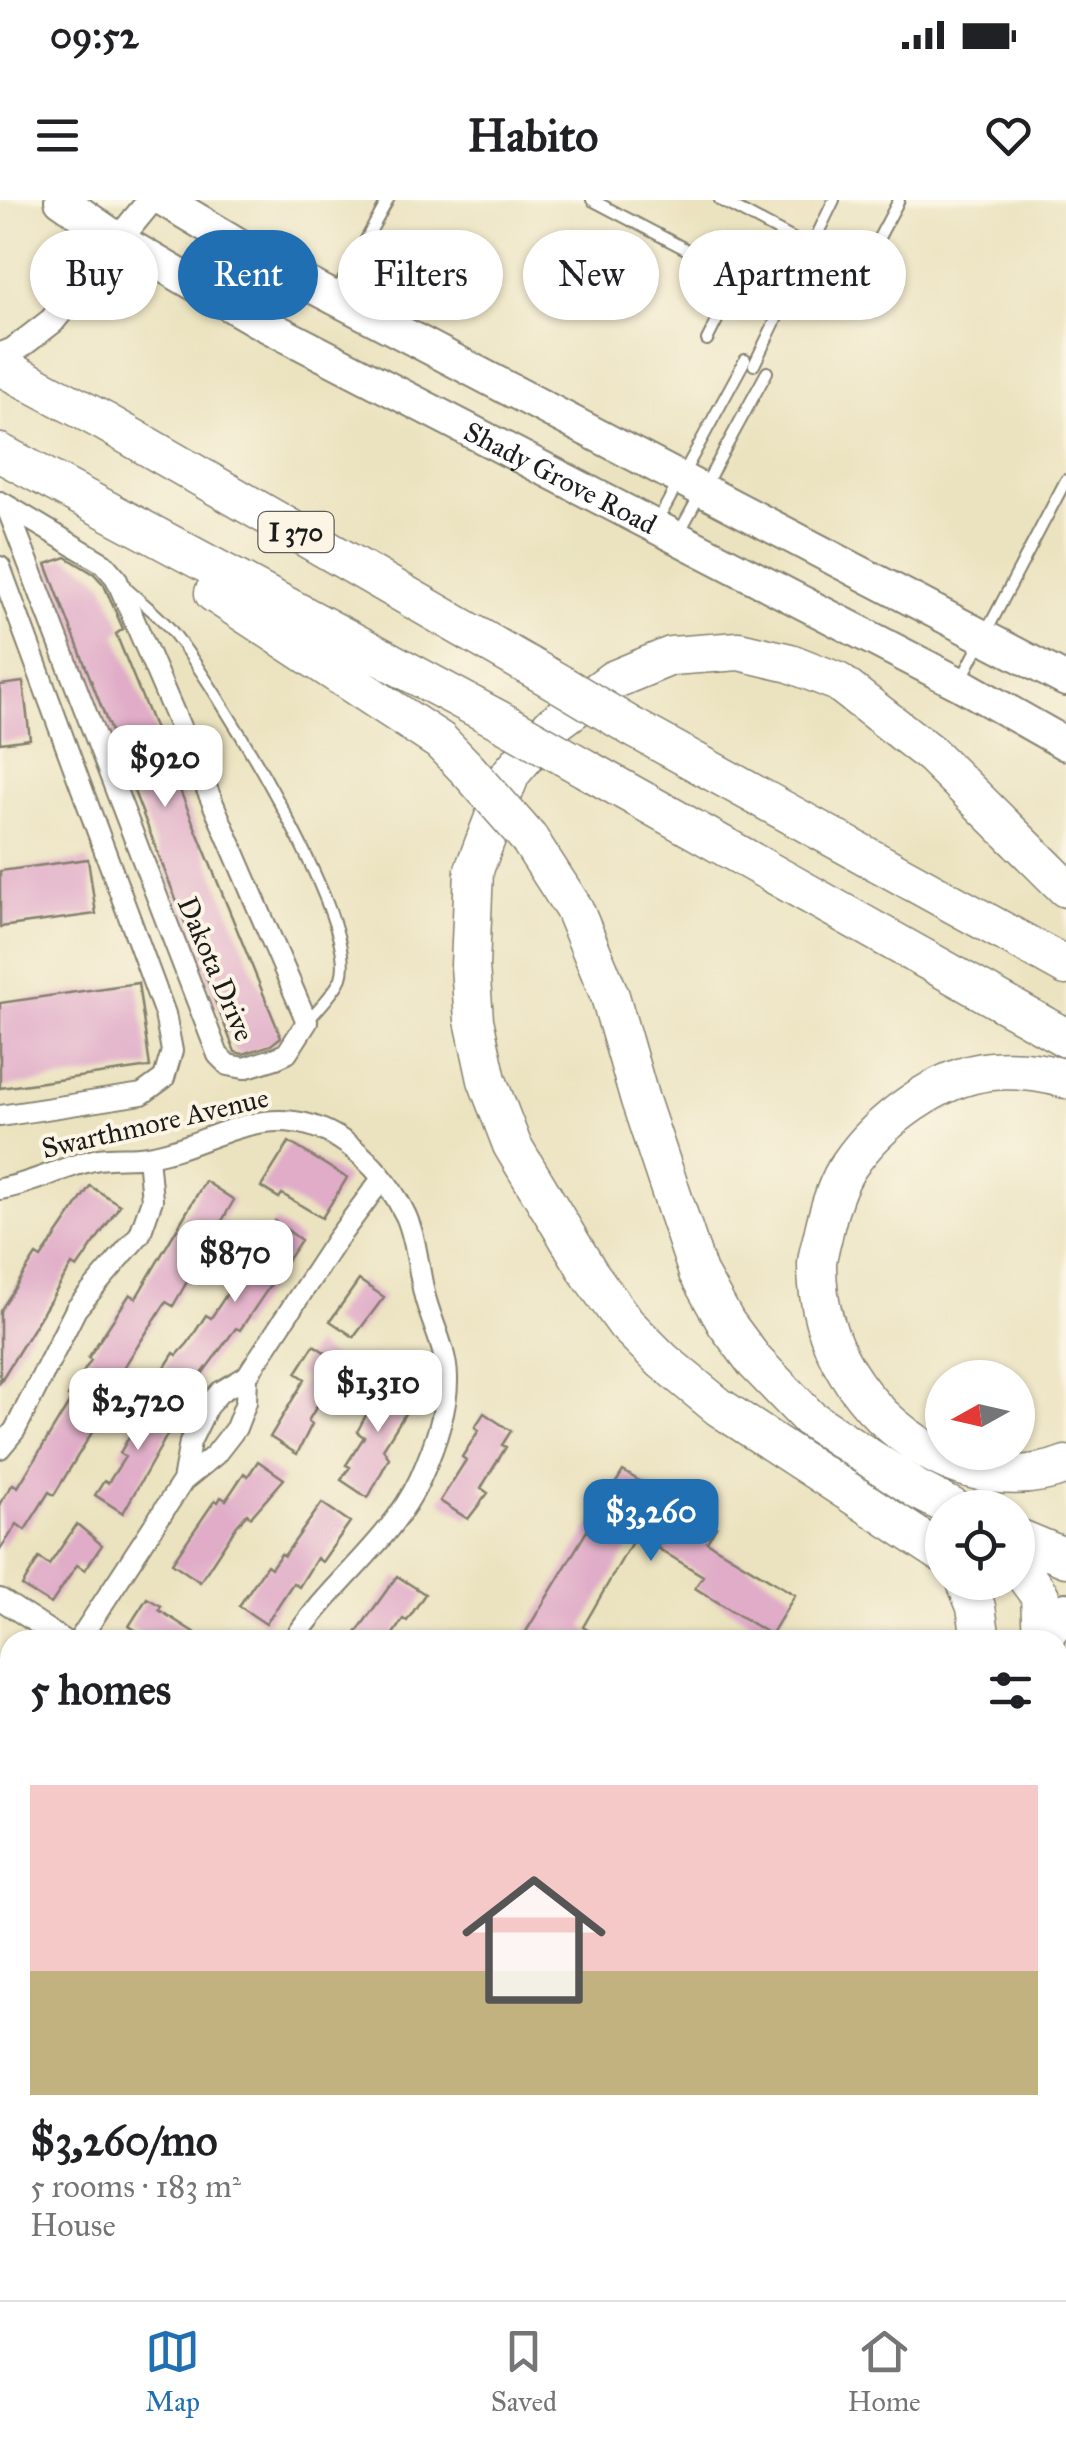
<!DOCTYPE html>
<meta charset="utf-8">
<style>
:root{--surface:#fff;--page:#f2f2f2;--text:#202124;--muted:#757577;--line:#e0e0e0;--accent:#1f6fb2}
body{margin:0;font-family:"IM FELL Great Primer",serif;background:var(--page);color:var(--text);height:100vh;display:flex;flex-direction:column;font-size:38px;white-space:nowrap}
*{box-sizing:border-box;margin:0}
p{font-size:32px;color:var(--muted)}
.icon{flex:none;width:55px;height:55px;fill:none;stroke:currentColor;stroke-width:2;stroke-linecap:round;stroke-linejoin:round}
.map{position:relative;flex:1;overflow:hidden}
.sheet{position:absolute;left:0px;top:1430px;width:1068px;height:670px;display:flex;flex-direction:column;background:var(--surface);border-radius:30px 30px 0 0;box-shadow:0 2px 8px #0004}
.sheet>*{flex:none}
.banner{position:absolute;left:30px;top:30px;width:1008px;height:90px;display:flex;gap:20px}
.needle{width:65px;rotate:262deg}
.controls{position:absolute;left:925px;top:1160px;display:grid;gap:20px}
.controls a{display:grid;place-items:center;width:110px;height:110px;border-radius:50%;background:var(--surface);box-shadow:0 2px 8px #0004;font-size:50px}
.price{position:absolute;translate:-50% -85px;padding:0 22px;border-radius:20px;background:#fff;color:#222;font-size:32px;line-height:65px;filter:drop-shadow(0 2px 5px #0008)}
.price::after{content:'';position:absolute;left:50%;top:60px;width:30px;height:22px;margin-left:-15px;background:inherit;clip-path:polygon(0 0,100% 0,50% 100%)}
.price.on{background:var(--accent);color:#fff}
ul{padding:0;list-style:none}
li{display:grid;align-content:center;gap:20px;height:530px;padding:0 30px}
li span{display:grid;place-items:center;height:310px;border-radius:0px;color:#555}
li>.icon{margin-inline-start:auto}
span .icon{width:180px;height:180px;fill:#fffc;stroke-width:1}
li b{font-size:42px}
h2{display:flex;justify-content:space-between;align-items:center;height:120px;padding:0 30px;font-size:42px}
.pill{padding:0 35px;border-radius:45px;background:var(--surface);box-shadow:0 2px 8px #0004;font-size:35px;line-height:90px}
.pill.on{background:var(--accent);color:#fff}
.status{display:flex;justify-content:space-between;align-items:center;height:70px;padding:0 50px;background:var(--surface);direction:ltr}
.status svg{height:28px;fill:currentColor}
header{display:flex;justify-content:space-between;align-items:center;height:130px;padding:0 30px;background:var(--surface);font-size:45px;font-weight:800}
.tab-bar{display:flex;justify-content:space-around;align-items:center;height:140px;border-top:2px solid var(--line);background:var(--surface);font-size:28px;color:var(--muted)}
.tab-bar a{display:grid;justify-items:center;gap:5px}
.tab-bar .on{color:var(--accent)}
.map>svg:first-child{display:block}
.green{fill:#84db9f;stroke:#507c5e;stroke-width:2.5}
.building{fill:#e0acc8}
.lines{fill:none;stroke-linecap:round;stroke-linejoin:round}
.service-casing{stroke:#84806e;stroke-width:14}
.minor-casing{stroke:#84806e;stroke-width:24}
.tertiary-casing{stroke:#84806e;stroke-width:29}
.primary-casing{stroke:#84806e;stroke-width:36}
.motorway-casing{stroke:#84806e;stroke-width:41}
.service{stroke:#fff;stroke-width:10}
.minor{stroke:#fff;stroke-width:20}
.tertiary{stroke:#fff;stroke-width:25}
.primary{stroke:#fff;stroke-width:32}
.motorway{stroke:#fff;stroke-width:38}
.motorway-bridge-casing{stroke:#84806e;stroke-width:41;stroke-linecap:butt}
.motorway-bridge{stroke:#fff;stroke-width:38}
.labels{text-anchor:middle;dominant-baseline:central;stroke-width:8;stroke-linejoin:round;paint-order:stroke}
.shield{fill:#fcf5e5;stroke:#5f5d58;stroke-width:2.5}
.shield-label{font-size:25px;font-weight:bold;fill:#1c1c1c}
.street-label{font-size:28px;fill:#1c1c1c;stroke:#fcf5e5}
</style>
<div class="status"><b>09:52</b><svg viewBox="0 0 49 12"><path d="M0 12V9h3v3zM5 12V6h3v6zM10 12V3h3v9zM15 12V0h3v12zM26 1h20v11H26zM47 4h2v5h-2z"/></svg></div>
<header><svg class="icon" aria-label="menu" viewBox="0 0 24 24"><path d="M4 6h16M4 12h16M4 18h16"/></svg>Habito<svg class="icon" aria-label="heart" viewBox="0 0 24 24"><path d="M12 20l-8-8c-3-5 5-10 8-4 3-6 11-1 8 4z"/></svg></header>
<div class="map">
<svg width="1066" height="2100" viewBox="0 0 1066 2100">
<rect width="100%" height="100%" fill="#fcf5e5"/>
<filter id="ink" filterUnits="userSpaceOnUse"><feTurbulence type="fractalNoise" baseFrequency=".01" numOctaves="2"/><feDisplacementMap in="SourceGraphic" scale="20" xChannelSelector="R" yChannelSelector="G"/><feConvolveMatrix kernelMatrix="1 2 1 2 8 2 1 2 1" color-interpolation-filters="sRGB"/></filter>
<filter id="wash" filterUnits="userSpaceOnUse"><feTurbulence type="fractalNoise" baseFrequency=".0048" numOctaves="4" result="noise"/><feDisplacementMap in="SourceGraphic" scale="40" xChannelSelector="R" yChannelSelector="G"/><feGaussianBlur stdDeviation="2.25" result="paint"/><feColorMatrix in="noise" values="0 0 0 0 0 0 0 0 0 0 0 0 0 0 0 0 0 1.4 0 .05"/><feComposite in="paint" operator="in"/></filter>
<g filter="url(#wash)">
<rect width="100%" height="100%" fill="#ebe3c0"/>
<path class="green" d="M1058 1599 1066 1603V1765L1058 1760Z"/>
<g id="blocks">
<path class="building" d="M66 357 94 374 104 385 123 429 116 434 281 837 271 845 243 854 235 852 46 364Z
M23 482 30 539 0 543V485Z
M88 659 96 714 0 727V671Z
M138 783 150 867 0 888V803Z
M289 942 347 978 322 1018 282 994 279 998 261 987Z
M205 981 234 1000 173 1106 166 1102 112 1186 115 1188 90 1227 94 1229 54 1295 49 1292 25 1330 17 1324 0 1350V1303L13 1284 18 1287 72 1198 68 1196 91 1160 88 1158 130 1094 136 1098Z
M90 986 120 1005 77 1068 72 1065 0 1182V1111L36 1055 41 1058Z
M275 1021 301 1040 240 1130 236 1128 193 1186 165 1167 174 1153 177 1155 188 1143 206 1115 211 1118Z
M359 1080 384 1097 354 1137 330 1121Z
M314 1145 342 1164 308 1221 312 1224 297 1254 270 1237 305 1179 296 1173Z
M388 1174 418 1193 383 1249 389 1258 368 1298 341 1280 350 1267 346 1265 364 1237 357 1232Z
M147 1192 176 1211 165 1229 169 1231 160 1248 123 1313 95 1295 104 1281 108 1283 125 1257 120 1253 144 1210 138 1207Z
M484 1213 511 1231 502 1245 506 1247 481 1288 488 1293 468 1319 440 1301 466 1260 462 1257 479 1230 475 1227Z
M258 1261 284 1279 251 1317 247 1314 236 1327 200 1382 172 1363 215 1300 218 1302 221 1297 226 1300 244 1273 248 1276Z
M623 1271 716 1327 707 1342 795 1395 771 1435 695 1388 703 1376 636 1335 583 1427 604 1440H521Z
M322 1303 350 1322 322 1362 317 1358 299 1387 293 1383 266 1424 239 1406 267 1365 271 1368 281 1354 284 1356Z
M77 1324 102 1345 85 1370 77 1365 51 1404 22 1386 39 1358 49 1365Z
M397 1376 425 1394 407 1421 403 1419 389 1440H351Z
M147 1398 161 1406 159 1410 206 1440H140L143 1435 129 1426Z"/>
</g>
</g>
<g filter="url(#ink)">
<use href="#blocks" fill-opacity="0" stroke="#84806e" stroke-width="2.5"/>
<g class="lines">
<g class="service-casing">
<path id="service" d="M592 0 739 77 707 140
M720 0 810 48
M793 87 841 109 899 0
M337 91 388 0
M754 165 834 0
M657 322 745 160
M679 333 767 172
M126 388C141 402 159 415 171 430 211 478 361 723 341 778 335 793 317 809 308 821
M962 478 1066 280
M1058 1632 1066 1634
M1058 1677 1066 1699
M205 2100 211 2090
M448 2100 455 2090"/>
</g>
<g class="minor-casing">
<path id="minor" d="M0 302 6 305 103 363 116 378 307 822 287 853 276 858 244 868 228 865 218 855 6 305
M0 367 165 814 172 851 164 878 142 894 0 916
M0 989C32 984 62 967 94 960 112 956 129 959 147 956 197 949 241 915 294 922 343 928 385 972 406 1016 417 1041 418 1070 425 1097 432 1124 446 1148 447 1177 448 1209 433 1250 420 1279 390 1343 331 1383 294 1440
M0 1248 15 1230 76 1109 140 1034 152 1000 148 956
M183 1281 190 1242 207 1207 220 1192 247 1176 335 1042 381 980
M0 1399 63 1440
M79 1440 183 1281 215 1255 236 1228 246 1202 247 1176
M0 1564 10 1548
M0 1686 10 1692
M12 2100 19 2090"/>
</g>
<g class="tertiary-casing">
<path id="tertiary" d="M0 156 13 151 52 121 151 0"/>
</g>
<g class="primary-casing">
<g id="primary">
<path id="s1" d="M61 0 119 40 256 120 960 484 1066 544"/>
<path d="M164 0 281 70 1066 480"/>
<path d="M1045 1440 1066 1409"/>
<path d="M1058 1517 1066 1503"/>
<path d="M634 2100 640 2090"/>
<path d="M676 2100 683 2090"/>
</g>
</g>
<g class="motorway-casing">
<path id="motorway" d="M0 166 105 222 562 485
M0 253 514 528
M214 393 440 541 468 570
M632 527 1066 766
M588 570 1066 838
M529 639 574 709 610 796 640 900 698 1073 726 1123 755 1162 809 1218 918 1290 953 1308
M1066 879C1042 872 1016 869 991 871 938 876 878 922 849 965 836 984 828 1012 823 1035 821 1045 817 1055 817 1065 817 1144 861 1211 928 1251 970 1275 1021 1283 1066 1265
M1018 1338 1066 1358
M942 1353 719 1207 663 1161 626 1124 589 1073 512 945 487 880 474 820 470 766 474 670 511 573 551 526 613 480 671 456 739 451 790 463 838 482 932 555 1066 688
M1018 1366 1040 1396 1042 1440
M966 1382 976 1407 981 1440"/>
</g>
<use href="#service" class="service"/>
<use href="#minor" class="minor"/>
<use href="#tertiary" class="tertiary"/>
<use href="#primary" class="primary"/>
<use href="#motorway" class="motorway"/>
<g class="motorway-bridge-casing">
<path id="motorway-bridge" d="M562 485 632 527
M514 528 588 570
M468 570 529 639"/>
</g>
<use href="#motorway-bridge" class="motorway-bridge"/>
</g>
</g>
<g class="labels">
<rect class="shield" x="258.5" y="312" width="75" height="40" rx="8"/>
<g class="shield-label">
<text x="296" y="332">I 370</text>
</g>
<g class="street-label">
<text stroke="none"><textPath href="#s1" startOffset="572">Shady Grove Road</textPath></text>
<text transform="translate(216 769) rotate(67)">Dakota Drive</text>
<text transform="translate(155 923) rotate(-13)">Swarthmore Avenue</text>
</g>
</g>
</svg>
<div class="controls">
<a><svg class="needle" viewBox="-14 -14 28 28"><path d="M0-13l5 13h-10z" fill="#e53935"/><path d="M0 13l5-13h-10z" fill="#757577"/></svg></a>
<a><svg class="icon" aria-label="locate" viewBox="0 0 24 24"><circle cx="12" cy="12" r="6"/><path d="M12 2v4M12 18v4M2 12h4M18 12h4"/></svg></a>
</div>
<b class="price" style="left:165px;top:610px">$920</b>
<b class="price" style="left:235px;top:1105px">$870</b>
<b class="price" style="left:378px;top:1235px">$1,310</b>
<b class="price" style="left:138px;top:1253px">$2,720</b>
<b class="price on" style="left:651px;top:1364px">$3,260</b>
<div class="banner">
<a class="pill">Buy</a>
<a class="pill on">Rent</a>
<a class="pill">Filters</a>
<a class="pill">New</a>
<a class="pill">Apartment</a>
</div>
<section class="sheet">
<h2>5 homes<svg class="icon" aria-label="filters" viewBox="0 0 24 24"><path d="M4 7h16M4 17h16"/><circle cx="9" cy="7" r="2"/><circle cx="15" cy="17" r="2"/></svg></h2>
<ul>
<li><span style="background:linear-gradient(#f6c9c9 60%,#c2b280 0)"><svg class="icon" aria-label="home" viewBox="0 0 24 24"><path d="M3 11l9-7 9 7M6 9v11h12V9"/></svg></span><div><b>$3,260/mo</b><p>5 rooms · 183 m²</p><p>House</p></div></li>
</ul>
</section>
</div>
<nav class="tab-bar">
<a class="on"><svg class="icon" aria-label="map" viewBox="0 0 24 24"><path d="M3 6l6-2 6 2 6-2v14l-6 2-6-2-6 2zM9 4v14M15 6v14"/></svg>Map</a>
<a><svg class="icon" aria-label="saved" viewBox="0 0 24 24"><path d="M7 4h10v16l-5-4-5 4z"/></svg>Saved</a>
<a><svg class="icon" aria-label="home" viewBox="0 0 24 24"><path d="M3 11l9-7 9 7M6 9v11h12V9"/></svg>Home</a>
</nav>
